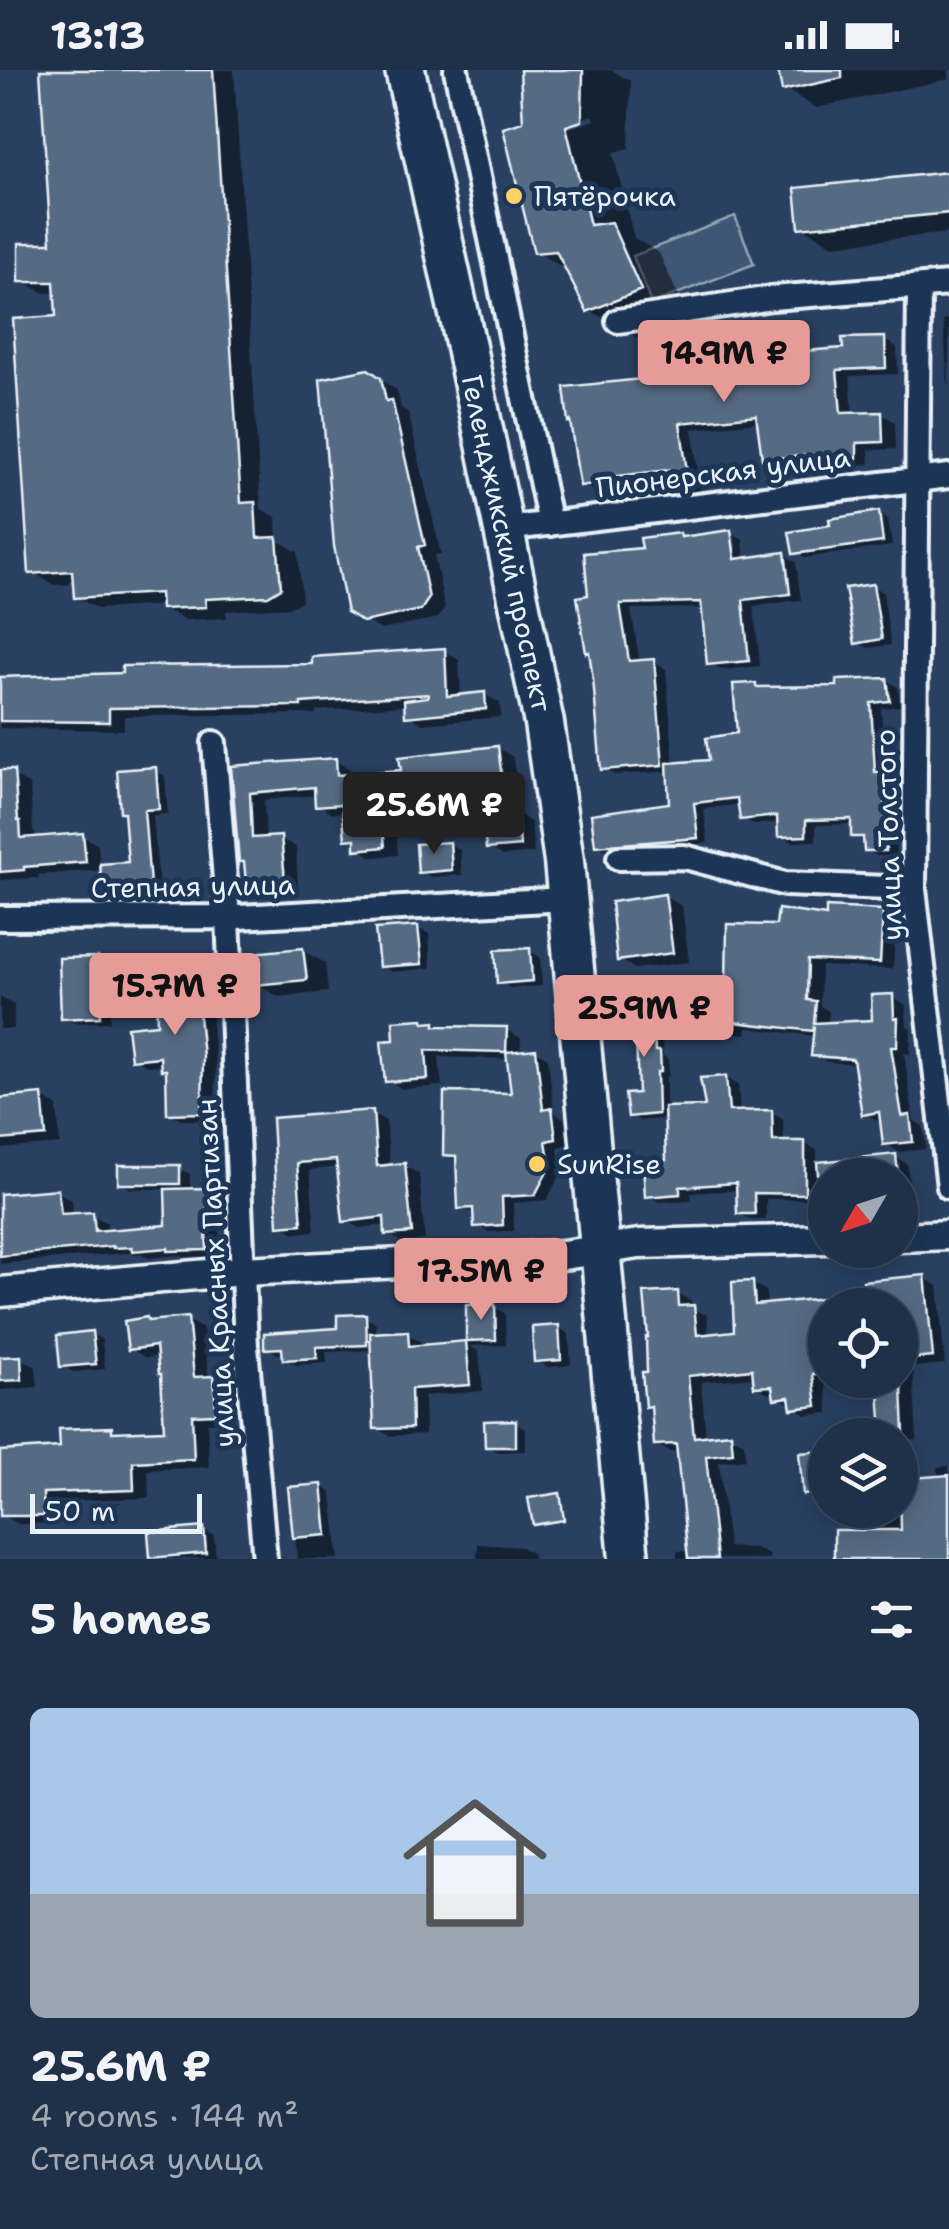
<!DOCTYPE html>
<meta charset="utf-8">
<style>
:root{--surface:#1f3049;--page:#2c3c53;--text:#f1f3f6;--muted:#a1a9b4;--line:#3c4b61;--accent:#e69b98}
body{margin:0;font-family:"Shantell Sans",sans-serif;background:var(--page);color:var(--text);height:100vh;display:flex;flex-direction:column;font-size:38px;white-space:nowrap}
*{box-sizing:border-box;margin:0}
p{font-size:32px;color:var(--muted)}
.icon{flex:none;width:55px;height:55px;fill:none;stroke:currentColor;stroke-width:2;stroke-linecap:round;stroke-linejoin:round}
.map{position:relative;height:1489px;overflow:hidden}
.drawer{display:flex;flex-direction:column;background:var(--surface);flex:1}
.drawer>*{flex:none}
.needle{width:65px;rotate:231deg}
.buttons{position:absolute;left:808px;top:1088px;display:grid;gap:20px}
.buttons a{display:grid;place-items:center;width:110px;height:110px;border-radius:50%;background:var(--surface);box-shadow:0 5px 25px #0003,0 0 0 2px var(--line);font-size:50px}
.scale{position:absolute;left:30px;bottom:25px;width:172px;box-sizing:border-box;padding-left:10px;border:5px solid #e8f1f8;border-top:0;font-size:28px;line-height:35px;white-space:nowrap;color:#e8f1f8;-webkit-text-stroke:8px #1d3557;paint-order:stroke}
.price{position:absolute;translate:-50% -85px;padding:0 22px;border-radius:10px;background:var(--accent);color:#111;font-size:32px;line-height:65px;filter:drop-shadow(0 2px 5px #0008)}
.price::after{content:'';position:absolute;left:50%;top:60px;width:30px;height:22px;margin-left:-15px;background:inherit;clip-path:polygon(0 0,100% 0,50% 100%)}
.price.selected{background:#222;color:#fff}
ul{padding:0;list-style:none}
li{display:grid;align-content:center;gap:20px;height:530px;padding:0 30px}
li+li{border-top:2px solid var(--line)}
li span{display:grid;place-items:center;height:310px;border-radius:15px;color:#555}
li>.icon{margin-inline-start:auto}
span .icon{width:180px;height:180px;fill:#fffc;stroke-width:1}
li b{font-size:42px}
h2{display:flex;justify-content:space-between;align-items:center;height:120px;padding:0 30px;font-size:42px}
.status{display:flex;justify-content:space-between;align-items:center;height:70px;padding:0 50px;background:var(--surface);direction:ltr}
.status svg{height:28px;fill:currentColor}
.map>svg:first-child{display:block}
.green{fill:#415774;stroke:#94a4b6;stroke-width:2.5}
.shadow{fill:#0007;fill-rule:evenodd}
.building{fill:#556a83;stroke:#e8f1f8;stroke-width:2.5}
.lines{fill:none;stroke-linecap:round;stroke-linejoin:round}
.minor-casing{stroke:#e8f1f8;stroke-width:30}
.tertiary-casing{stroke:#e8f1f8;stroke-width:35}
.primary-casing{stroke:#e8f1f8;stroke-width:45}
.minor{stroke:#1d3557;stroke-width:22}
.tertiary{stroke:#1d3557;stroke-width:28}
.primary{stroke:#1d3557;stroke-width:38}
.poi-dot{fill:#ffd166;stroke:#1d3557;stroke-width:4}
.labels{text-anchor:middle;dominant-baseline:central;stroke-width:10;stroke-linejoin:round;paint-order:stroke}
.poi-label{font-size:28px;fill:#e8f1f8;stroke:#1d3557;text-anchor:start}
.street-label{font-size:28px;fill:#e8f1f8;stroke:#1d3557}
</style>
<div class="status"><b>13:13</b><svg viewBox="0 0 49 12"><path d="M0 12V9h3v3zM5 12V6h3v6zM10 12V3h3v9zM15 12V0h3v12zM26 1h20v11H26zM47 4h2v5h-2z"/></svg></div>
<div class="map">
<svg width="949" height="1489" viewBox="0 0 949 1489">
<rect width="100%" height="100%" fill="#294061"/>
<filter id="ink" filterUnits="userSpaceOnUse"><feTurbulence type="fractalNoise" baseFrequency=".01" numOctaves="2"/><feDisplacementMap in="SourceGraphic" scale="20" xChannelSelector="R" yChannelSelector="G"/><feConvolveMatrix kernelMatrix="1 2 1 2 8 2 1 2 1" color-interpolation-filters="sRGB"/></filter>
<g filter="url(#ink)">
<path class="green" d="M735 146 754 194 651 234 633 186Z"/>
<path class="shadow" d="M43 0H234L261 439 276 447 277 470 298 482 302 531 291 537 226 541 227 548 185 550 163 538V535L98 539 76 527 75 514 54 515 32 502 59 249 57 223H44L22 211 54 175Z
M523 0H611L631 11 629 78 613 83 634 168 659 183 688 247 637 268 589 240 569 201 536 182ZM593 45 595 50 569 58V52Z
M780 0H949V9L816 38 785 19Z
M949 104V163L833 175 802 157Z
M943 250H949V314H948Z
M775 261 788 269 790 284 845 280 884 270 897 277 898 304 850 306 853 345 882 344 895 352 896 379 869 380 870 394 842 395 834 391 777 395 764 387 759 352 692 359 701 422 687 424 673 416 672 407 613 414V419L595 422 582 414 683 307Z
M368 302 397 320 401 338 408 342 441 484 434 485 445 538 438 548 381 560 364 550Z
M878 444 888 449 892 476 804 488 795 482 832 457Z
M731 463 743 470 745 490 784 485 796 492 801 530 754 536 760 596 722 600 710 593 704 538 631 539 640 593 654 592 666 599 674 695 712 693 740 666 755 615 762 619H839L887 610 898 617 900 636 881 638 885 705 896 711V786H877L866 780V772L854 765V754L816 755V771L792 772 781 765 780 752 754 755 742 748 741 734 704 739 708 773 608 781 597 775 672 735 670 701 615 705 603 699 591 528 645 480 680 465 686 469ZM730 467H735L739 501 734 502Z
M872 516 883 523 891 575 868 578 857 572Z
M444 581 459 590 461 627 484 624 500 633 501 647 423 654 408 645 407 635 316 641V644L124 646V660L0 658V609L315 596Z
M498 678 513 687 520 745 531 752 534 783 503 786 488 777 485 740 465 743 456 737 395 745 398 785 372 787 358 778V774L347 768 345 742 333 743 318 735 317 725 264 730 266 770 281 769 296 777 298 817 263 819 248 811 247 794 241 791 234 698 335 690 350 699 351 706 404 702Z
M155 700 165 706 168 744 153 745 159 819 114 822 104 816 103 800 38 805 39 808 0 810V707L14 706 30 715 33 761 35 762 36 770 83 766 98 775 100 796 131 794 127 743Z
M450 774 460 780 462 805 431 807 420 801Z
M665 827 682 836 689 892 635 899 619 889Z
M882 842 896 850 893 899 821 896 820 936 829 941 828 955 875 952 892 927 906 935 907 956 911 959 910 984 904 983 914 1051 923 1056 926 1079 899 1082 885 1074 882 1051H878L865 1043 857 994 827 992 814 984 815 966 747 958 746 964 725 962 711 954 729 919 778 858Z
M418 858 429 864 431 898 392 902 381 896Z
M303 881 325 893 328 922 279 927 257 914Z
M529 881 540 887 542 916 510 918 500 912Z
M97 889 108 895 110 952 74 953 64 947Z
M197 898 211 906 212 954 216 996 215 1050H183L169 1043 168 1002 164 999 163 995 147 996 133 988 160 957Z
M0 927 14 935V959H0Z
M652 934 661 939 663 986 668 989 669 1006 666 1007V1040L707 1039 726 1008 738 1015 740 1043 771 1042 783 1049 784 1073H804L817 1080V1094L895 1087 907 1094 910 1119 900 1120V1105H825V1127L816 1129H766V1150H751L739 1143V1120L691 1123 692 1130 660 1132 648 1125 669 1093 667 1048 640 1051 630 1046 641 1025 638 967 632 963Z
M422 951 441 959 507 960 521 968 520 983 536 981 548 988 554 1043 564 1048 567 1075 558 1077 561 1103 547 1130 513 1133 514 1161 488 1162 476 1155V1144L461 1138 459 1092 446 1084 514 1026 509 989 439 987 442 1016 402 1019 388 1010 397 972Z
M41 1027 57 1036 60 1074 0 1079V1030Z
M372 1043 386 1051 390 1097 405 1096 419 1104 425 1170 402 1172 388 1164 387 1155 359 1158 345 1150 339 1097 310 1100 315 1161 295 1163 281 1155 274 1050Z
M179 1098 190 1104V1121L207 1120 221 1128 222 1147H219L220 1186 184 1187 180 1185 148 1188 142 1184 126 1183 0 1194V1127L58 1122 72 1130 73 1146 93 1145 107 1153 108 1162 168 1157 167 1119H131L120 1113Z
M924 1208 938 1216 945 1294 913 1297 917 1370 900 1371V1365L884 1363 881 1310H900V1235H825V1310H830H825L829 1343 806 1345 793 1337V1335L776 1327V1323L770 1324 756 1316 755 1307 701 1312 706 1368 730 1366 744 1373 746 1389 719 1392 728 1477 756 1478 770 1486 769 1489H677V1481H690L679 1381 670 1382 656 1374 653 1339 647 1335 650 1304 677 1223 691 1231V1238L707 1245 709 1266 737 1263 753 1214 766 1221 767 1236 867 1226Z
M468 1237H494L505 1243 506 1275 470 1276 479 1282 483 1321 424 1326 425 1364 390 1366 376 1358 373 1280 326 1282 327 1293 296 1295 285 1289V1284H278L267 1278 340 1260 365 1247 376 1253V1265L407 1264 421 1272 422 1277 469 1273Z
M147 1250 152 1253 187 1250 203 1259 209 1309H214L230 1318 231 1352 207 1353 209 1397 148 1400 149 1428 59 1431V1453L18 1454 2 1445 0 1383 63 1380 111 1360 119 1364 167 1362 163 1304 159 1286 146 1288 130 1278Z
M558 1257 569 1264 571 1295 548 1297 537 1291Z
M92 1264 102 1270 105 1299 73 1302 63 1296Z
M20 1288 36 1297 38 1317 0 1320V1289Z
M515 1352 526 1359V1381L498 1382 488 1376Z
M825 1383V1430H818L805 1423Z
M949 1396V1489H836L869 1463 867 1440H900V1412L938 1408 937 1397Z
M321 1416 332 1423 339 1489H297L291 1419Z
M203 1460 214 1466 216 1488 153 1489 151 1464Z
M478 1474 522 1477 533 1484V1489H477Z"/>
<path class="building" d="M40 0H213L241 433 255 432 257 468 277 467 281 518 268 526 205 529 206 537 161 539 160 523 74 528 72 501 29 504 13 249 56 246 54 212H19V173H51Z
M520 0H583L582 51 566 56 590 155 611 152 641 220 587 242 556 181 534 183 503 58 523 52Z
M778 0H842V8L782 21Z
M949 102V143L799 158 795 118Z
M775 258 778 283 843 278 842 268 885 267 886 298 837 300 841 343 882 342 883 372 857 373V388L827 389V384L762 389 756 345 680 353 689 415 671 417 669 400 600 408 601 413 580 416 570 351 568 352 564 317 681 305 677 268Z
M368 299 381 308 386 331 392 330 425 475 418 477 429 528 421 540 363 552 347 542 334 476 320 309Z
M879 441 883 472 793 484 789 462 830 455 829 449Z
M731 460 735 489 785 482 790 524 743 530 749 591 707 595 701 532 620 534 629 591 654 589 663 695 601 700 593 609 589 582 586 583 577 527 588 525 584 483 642 478 640 468 680 463 681 467Z
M873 514 882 569 855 574 845 518Z
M445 578 447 626 485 622 486 639 405 647 404 630 428 627V624L301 633V636L109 638V652L0 651V607L122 603V596L312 594V587Z
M887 608 890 631 871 633 875 702H885L886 781H864L863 767H851V749L806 750V766L778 767 777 746 740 750 737 728 694 733 698 768 595 776 591 744 669 733 667 693 709 690 706 668 737 663 733 614 756 613V617L837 616V610Z
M498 676 506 742 517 741 520 776 486 779 482 732 448 736 447 729 381 737 385 777 355 780V769L345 770 342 734 315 736 314 717 250 723 252 768 281 766 285 810 246 812 244 792H239L231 696 336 688 337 705 401 700 399 687Z
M156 697 159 739 144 740 150 815 102 818 100 794 128 792 124 742H120L117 700Z
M0 700H14L18 751H20L21 768 83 763 86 792 24 797V800L0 802Z
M450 772 452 800 418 803 416 774Z
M665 824 673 883 617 891 611 832Z
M826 837 883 840 880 893 808 890 807 930 816 931 814 953 872 950 871 925 893 924 894 948H898L897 977H891L902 1046 910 1045 913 1072 883 1075 879 1042 862 1045 853 989 811 986 814 956 813 961 734 952 733 958 709 955 713 915 726 916 727 854 776 855 778 839 826 846Z
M418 856 422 894 379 897 375 859Z
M303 878 307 910 255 915 251 883Z
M530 878 532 911 497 914 495 880Z
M98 887 100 947 61 949 59 888Z
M198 895 199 945 203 986 202 1043 167 1044 166 1000H161L160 987 131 990 127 957 157 954 155 896Z
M653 931 655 981H660L661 1002H657L658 1044 628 1047 625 1024 638 1023 636 965H629L628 932Z
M423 949 424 953 435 952V956L507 957 506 982 426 980 428 1009 385 1012 381 971 394 970 393 951Z
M536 979 543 1040 552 1038 556 1069 546 1071 550 1096 535 1125 502 1127 503 1155 474 1157 473 1138 458 1139 456 1086 443 1085 444 1022 511 1023 506 982Z
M726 1006 729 1041 772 1040 773 1071H805V1124L754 1123 755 1144H737L736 1113 680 1117V1124L645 1127 643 1092 666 1090 664 1037 705 1036 700 1008Z
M42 1024 46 1066 0 1070V1028Z
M373 1040 377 1096 405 1093 412 1163 385 1165 384 1147 343 1152 336 1090 297 1093 302 1154 278 1156 272 1048Z
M896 1084 898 1105H818L817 1092Z
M118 1095H180V1114H118Z
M208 1118 209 1140H205L207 1180 168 1181V1178L132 1181V1177L113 1178V1176L0 1186V1124L58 1119 61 1144 93 1142 95 1161 166 1155 165 1119Z
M925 1205 933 1287 900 1290V1235H865L863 1211Z
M753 1211 755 1235 825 1228V1303L813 1304 817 1336 791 1339 789 1327 774 1329 772 1316 754 1317 752 1299 688 1306 694 1367 731 1363 733 1383 706 1386 717 1489H688L676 1374 654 1375 651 1336 645 1337 642 1302H647L646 1267H648L644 1223 678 1221 679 1236 694 1235 697 1265 734 1261 732 1212Z
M495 1234 496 1270 466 1271V1235Z
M366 1244 367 1275 316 1277 317 1288 283 1290 282 1278 264 1279V1263L337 1258V1245Z
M147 1247 148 1251 188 1247 194 1307 214 1306 216 1344 192 1345 194 1389 133 1392 134 1420 43 1423 44 1446H0V1381L60 1377 59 1359 112 1357V1362L164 1360 161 1304H159L156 1276 128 1280 125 1258 124 1251Z
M559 1255 561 1290 534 1292 532 1257Z
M92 1261 96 1294 60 1297 57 1265Z
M408 1261 409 1276 466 1271 470 1315 411 1319 412 1358 374 1359 370 1263Z
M21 1286 22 1310 0 1311V1287Z
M902 1318 904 1363 882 1365 879 1319Z
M516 1350V1377H485L484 1351Z
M825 1381V1422L803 1425 799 1383Z
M949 1405V1489H834V1460H901L900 1409Z
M322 1414 327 1465 293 1468 288 1417Z
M560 1423 564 1450 533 1455 528 1428Z
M204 1457 206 1483 150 1488 148 1462Z"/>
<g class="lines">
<g class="minor-casing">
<path id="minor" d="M456 0 550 454
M919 217 914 819 949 1117
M618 251 772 228 949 214
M504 459 949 406
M214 673 228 847 246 1277 265 1489
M619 788 685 787 785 814 914 819
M0 848 238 847 566 829"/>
</g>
<g class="tertiary-casing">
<path id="tertiary" d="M900 1167 949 1165
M0 1222 243 1201 563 1185 639 1174 825 1169"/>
</g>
<g class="primary-casing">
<path id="primary" d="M405 0 461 253 544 653 564 791 629 1489"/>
</g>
<use href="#minor" class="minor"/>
<use href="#tertiary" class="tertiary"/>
<use href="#primary" class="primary"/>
</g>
</g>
<g class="poi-dot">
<circle cx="514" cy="126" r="10"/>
<circle cx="537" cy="1094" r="10"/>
</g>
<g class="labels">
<g class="poi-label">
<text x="534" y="126">Пятёрочка</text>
<text x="557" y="1094">SunRise</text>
</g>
<g class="street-label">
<text transform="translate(723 402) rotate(-7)">Пионерская улица</text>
<text transform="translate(507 473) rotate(78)">Геленджикский проспект</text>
<text transform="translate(888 765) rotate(-92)">улица Толстого</text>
<text transform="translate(193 816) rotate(-1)">Степная улица</text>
<text transform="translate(215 1203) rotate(-93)">улица Красных Партизан</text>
</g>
</g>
</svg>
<div class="buttons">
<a><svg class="needle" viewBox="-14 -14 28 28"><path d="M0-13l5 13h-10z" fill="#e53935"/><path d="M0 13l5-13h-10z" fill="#a1a9b4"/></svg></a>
<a><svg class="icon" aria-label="locate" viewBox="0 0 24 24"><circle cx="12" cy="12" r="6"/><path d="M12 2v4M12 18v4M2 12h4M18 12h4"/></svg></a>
<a><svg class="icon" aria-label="layers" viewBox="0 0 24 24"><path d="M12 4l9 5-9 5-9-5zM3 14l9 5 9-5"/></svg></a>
</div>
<div class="scale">50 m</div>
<b class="price" style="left:724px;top:335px">14.9M ₽</b>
<b class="price selected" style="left:434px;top:787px">25.6M ₽</b>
<b class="price" style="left:175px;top:968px">15.7M ₽</b>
<b class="price" style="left:644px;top:990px">25.9M ₽</b>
<b class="price" style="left:481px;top:1253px">17.5M ₽</b>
</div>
<section class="drawer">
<h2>5 homes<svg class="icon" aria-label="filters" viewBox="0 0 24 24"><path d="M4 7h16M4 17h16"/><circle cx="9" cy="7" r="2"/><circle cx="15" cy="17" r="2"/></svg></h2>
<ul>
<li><span style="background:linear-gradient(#a9c7e8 60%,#9aa5b1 0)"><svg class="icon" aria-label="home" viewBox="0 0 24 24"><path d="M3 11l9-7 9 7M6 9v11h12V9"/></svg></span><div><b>25.6M ₽</b><p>4 rooms · 144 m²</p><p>Степная улица</p></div></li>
</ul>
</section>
